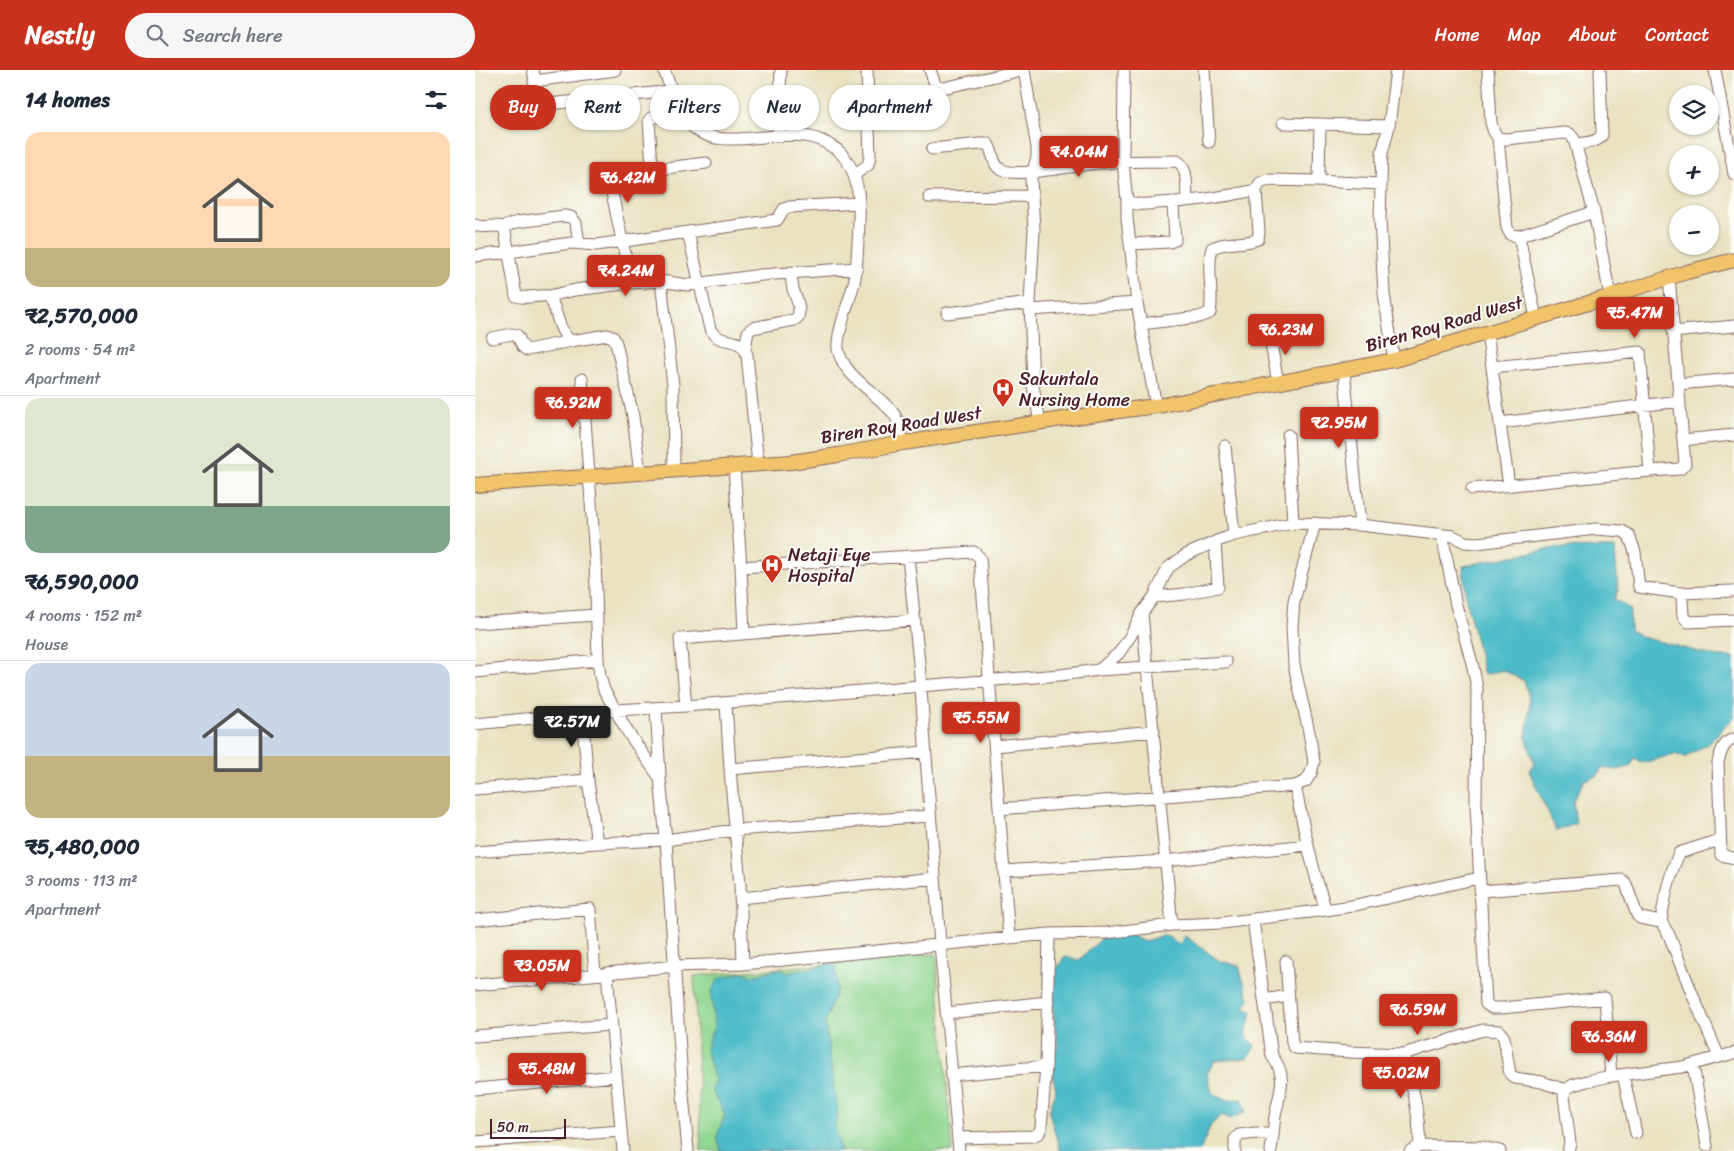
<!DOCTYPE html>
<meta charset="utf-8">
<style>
:root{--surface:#fff;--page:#f6f6f7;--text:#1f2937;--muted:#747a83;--line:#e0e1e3;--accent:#c8321e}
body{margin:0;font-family:Sriracha,sans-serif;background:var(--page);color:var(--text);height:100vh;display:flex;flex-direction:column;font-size:19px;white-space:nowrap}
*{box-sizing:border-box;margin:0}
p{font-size:16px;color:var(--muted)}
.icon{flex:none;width:28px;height:28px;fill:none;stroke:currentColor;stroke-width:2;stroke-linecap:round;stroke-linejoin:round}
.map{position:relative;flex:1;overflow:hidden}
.drawer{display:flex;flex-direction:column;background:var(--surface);width:475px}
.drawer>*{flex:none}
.guide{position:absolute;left:15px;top:15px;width:475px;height:45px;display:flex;gap:10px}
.buttons{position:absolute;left:1194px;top:15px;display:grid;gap:10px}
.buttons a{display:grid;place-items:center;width:50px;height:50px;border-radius:50%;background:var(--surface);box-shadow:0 1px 4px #0004;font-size:25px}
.scale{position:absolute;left:15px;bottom:12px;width:76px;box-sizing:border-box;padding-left:5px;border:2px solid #4a1f2b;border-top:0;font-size:14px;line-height:18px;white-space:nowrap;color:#4a1f2b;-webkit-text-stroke:4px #fdfcf7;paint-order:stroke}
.price{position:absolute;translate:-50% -42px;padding:0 11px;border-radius:5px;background:var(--accent);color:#fff;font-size:16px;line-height:32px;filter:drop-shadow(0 1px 2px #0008)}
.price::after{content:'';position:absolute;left:50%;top:30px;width:15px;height:11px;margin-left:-8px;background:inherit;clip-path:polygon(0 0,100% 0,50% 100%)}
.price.on{background:#222;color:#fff}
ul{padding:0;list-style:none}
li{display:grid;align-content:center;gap:10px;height:265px;padding:0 25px}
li+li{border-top:1px solid var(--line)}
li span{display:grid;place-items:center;height:155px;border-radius:15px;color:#555}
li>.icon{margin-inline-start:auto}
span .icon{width:90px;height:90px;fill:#fffc;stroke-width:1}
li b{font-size:21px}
h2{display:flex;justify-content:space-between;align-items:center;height:60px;padding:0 25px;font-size:21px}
.pill{padding:0 18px;border-radius:22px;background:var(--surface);box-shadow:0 1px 4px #0004;font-size:18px;line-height:45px}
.pill.on{background:var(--accent);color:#fff}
header{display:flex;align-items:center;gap:30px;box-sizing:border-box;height:70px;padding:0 25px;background:var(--accent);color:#fff}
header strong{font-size:24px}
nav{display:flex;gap:28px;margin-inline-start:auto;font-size:18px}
.search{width:350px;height:45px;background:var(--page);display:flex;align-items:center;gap:12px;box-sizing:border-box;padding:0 18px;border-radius:28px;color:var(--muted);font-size:19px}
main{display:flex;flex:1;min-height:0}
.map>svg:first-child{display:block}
.green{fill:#8fd690;stroke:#6c7a5e}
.water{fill:#4ebbc9;stroke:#4c6d7a}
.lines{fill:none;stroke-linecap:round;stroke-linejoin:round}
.minor-casing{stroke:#826460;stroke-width:13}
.major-casing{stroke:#826460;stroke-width:16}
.minor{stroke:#fff;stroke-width:11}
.major{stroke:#f1c36a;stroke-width:14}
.labels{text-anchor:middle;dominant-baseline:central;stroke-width:4;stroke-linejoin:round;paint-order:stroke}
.street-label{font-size:18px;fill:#4a1f2b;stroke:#fdfcf7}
.poi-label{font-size:18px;fill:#4a1f2b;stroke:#fdfcf7;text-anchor:start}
</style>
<header>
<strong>Nestly</strong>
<div class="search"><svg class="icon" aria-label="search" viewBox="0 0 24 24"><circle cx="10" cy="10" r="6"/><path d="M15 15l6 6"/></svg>Search here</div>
<nav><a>Home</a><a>Map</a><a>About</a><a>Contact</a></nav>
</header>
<main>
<section class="drawer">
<h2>14 homes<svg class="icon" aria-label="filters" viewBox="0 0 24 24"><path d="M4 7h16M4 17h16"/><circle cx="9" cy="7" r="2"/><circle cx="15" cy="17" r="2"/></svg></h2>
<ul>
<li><span style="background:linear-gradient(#ffd9b3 75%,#c2b280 0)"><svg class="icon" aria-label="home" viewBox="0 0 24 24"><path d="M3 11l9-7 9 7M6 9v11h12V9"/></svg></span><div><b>₹2,570,000</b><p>2 rooms · 54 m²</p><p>Apartment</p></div></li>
<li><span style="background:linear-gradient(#dfe7d0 70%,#7fa58c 0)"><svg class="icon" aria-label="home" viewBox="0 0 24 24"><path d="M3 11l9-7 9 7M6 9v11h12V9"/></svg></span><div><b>₹6,590,000</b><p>4 rooms · 152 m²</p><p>House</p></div></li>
<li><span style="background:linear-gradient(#c9d6e8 60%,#c2b280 0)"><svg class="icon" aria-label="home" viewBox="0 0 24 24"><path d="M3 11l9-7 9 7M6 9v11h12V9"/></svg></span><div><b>₹5,480,000</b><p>3 rooms · 113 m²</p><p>Apartment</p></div></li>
</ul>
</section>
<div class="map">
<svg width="1259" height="1081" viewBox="0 0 1259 1081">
<rect width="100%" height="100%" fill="#fdfcf7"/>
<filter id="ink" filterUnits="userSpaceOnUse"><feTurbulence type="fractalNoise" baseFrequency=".02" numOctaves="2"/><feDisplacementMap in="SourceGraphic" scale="10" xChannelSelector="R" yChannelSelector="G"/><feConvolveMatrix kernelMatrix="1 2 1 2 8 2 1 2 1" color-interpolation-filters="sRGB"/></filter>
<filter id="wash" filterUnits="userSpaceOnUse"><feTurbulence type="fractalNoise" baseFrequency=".0096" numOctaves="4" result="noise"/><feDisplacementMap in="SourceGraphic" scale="20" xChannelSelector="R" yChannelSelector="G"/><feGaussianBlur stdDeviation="1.12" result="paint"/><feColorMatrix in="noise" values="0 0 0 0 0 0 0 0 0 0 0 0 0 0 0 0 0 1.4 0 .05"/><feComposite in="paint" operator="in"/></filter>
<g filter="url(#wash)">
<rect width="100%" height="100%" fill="#e9e3c2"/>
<path class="green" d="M461 884 478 1081H226L219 906Z"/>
<path class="water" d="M1083 477 1140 478 1143 521 1139 529 1155 539V560L1167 567 1243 587H1259V647L1233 674 1209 688 1200 684 1168 693 1160 688 1155 697 1142 700 1127 698 1122 706 1109 710 1098 731 1101 754 1081 760 1054 701 1059 693 1051 667 1055 631 1049 611 1028 600 1009 605 991 530 988 496Z
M652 862 669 871 689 865 705 874 710 866 745 891 764 896 774 929 769 937 777 942 770 965 780 976 773 988 739 991 732 1004 737 1023 750 1030 767 1029 771 1042 755 1049 747 1045 736 1055 725 1081H585L574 1042 581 1019 574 993 583 976 576 929 582 899 589 887 604 890 626 869Z
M361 893 362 920 350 952 363 1046 359 1055 366 1081H246L242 1067 250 1044 236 1020 240 1011 231 979 239 956 236 922 243 909 269 902 277 906 303 899 312 903Z"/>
</g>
<g filter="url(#ink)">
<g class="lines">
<g class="minor-casing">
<path id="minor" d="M58 0 63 26 67 32 74 34 197 21
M189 0C196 18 202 39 215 54 247 89 312 49 353 74 357 77 362 79 365 82 388 106 385 142 383 172 382 186 382 200 379 213 375 230 361 264 363 279 368 307 403 323 419 344 424 351 426 364 428 373
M455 0 461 17 468 18 547 0
M549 0 562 78V87L556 108 559 159 555 233 558 316 565 352
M649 0 648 92 652 131C662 136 673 134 683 133 717 132 749 127 781 120
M729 0 734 72
M1013 0 1016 53 1019 62 1023 68 1031 69 1089 63 1095 64 1099 69 1119 142 1135 226
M1240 0 1259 104
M59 11 140 0
M207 42 176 48 174 50 177 97 183 99 231 93
M808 53 914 56
M303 65 306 0
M1023 68 1032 158 1036 165 1044 166 1119 142
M1101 74C1110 73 1122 73 1127 65L1125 0
M457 79 505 74H513C519 83 517 96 527 100 543 108 604 94 626 93 651 91 677 91 702 91 714 97 711 120 712 131
M133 104 156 213
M379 105 393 95 395 87 392 2
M841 111 906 114
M454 127 557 126
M652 131V148L662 233 681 336
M0 155C8 159 18 154 28 157L30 161 41 226C52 230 63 224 74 226 83 240 82 261 96 271L132 265 138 267 141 273 158 346 165 404
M28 157 42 152 89 146 96 147 101 153 104 173
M213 162 302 150 309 139 314 137 384 133
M1044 166 1061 248
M655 174 695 172 700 170 698 133
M0 186 34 182 96 173 121 175 213 162 235 259C245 278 265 263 272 285L283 395
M186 211 198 315 199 401
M74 226 100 220 156 213 186 211 213 215 286 205 382 198
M555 240 662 233
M472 243 555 233
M666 254 724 247 735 243C739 222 731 199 737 178 751 171 768 175 783 169L784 162 781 120 785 113 793 110 841 111 844 106 845 54
M1198 259V262L1259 256
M794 263 803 313
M1012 263 1034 416
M17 268 37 264 42 265 48 277 52 280 96 271
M270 278 273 262 277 258 319 250 323 247C326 237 321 228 318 219 317 213 316 208 316 202
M919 290 909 224 905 148 907 83 914 56 921 0
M1017 297 1165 282 1175 401
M869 300 885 455
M107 309 120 487 123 590 125 606 129 620 154 664 185 708 191 770 208 1025 213 1081
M1203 314 1259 309
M1025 353 1205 331
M813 365 818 453
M1208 370 1259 365
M750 376 759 465
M997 419 1175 401 1205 399 1210 394 1194 207
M840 453 819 531 817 556 819 595 834 662 839 692 836 703 831 711 820 716C829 758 837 799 851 840L876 836 1004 808
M967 465 981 535 998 597 1002 618 1001 735 1011 934 1017 938H1027L1130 928 1136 1006
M433 486 444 593 465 874 484 1081
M266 497 269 563
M1205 523 1257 521
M679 527 710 524 743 517 740 472
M667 544C677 648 686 751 697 855
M0 553 122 545
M624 600 751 592
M0 602 123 590
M251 633 255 699 265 815 268 894 534 868 505 488 499 482 266 497 259 396
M211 636 205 569 440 550
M181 638 185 706
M107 644 113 710
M0 654 141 640 211 636 445 616 585 605 624 600 644 583 656 565 667 543 679 527 693 498 711 485 742 471 759 465 818 453 885 455 978 466 990 472 1002 473 1121 459 1147 461 1154 465 1160 482 1164 517 1205 523 1207 529 1208 546 1213 552 1259 550
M1259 669C1248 672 1246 682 1243 692L1246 785 1259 788
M520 676 679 661
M255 699 450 682
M0 719 113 710 122 773
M524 739 820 716
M0 782 122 773 191 770 260 760 454 746
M529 801 690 791 832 775
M1006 821 1147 810 1151 814 1162 845 1165 848 1186 852 1194 865 1216 921 1244 987
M265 828 460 808
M0 850 115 839 120 904
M1186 852C1189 828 1194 806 1204 783L1245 770
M534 868 574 864 631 863 697 855 747 853 851 840
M811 891 817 973 820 978 874 982 928 984 1008 960 1025 961 1029 968 1035 1004 1040 1008 1067 1012 1090 1020
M0 915 128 904
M789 930 813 926
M472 943 573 932
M0 966 136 955
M928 984C938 1013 944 1044 945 1076L935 1081
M1218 995 1232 1076
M477 1005 571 996
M1148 1005 1161 1063
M0 1019 141 1006
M483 1068 558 1066 564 1063 566 1058 571 996 574 864
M0 1072 146 1061
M945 1076 1008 1077 1025 1081
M148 1081 132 903 200 896 268 894
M760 1081V1069L764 1065 781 1063 798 1065C799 1057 799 1049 801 1041 806 1019 812 1005 797 986L778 850
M796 1081 798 1065
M1093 1081 1095 1073 1089 1026 1090 1020 1098 1015 1112 1011 1136 1006 1207 997 1259 983"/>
</g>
<g class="major-casing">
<path id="major" d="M0 415 316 392 363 385 428 373 621 344 688 335 919 290 1127 229 1212 202 1259 190"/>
</g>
<use href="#minor" class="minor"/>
<use href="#major" class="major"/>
</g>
</g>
<defs>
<g id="hospital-pin" transform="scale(1.125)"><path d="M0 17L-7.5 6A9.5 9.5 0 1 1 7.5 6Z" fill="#c8321e" stroke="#fdfcf7"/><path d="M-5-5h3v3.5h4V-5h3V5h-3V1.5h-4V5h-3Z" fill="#fff"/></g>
</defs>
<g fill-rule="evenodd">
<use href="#hospital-pin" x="528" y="319"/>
<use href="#hospital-pin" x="297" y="495"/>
</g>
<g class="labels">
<g class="street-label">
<text transform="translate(969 254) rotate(-16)">Biren Roy Road West</text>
<text transform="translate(426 355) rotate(-9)">Biren Roy Road West</text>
</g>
<g class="poi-label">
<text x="544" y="309">Sakuntala<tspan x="544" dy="21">Nursing Home</tspan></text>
<text x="313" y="485">Netaji Eye<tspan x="313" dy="21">Hospital</tspan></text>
</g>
</g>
</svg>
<div class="buttons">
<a><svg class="icon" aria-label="layers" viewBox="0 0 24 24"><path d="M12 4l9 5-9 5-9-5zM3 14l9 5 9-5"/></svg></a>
<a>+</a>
<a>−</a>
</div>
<div class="scale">50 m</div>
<b class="price" style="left:604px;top:108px">₹4.04M</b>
<b class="price" style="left:153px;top:134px">₹6.42M</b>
<b class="price" style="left:151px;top:227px">₹4.24M</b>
<b class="price" style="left:1160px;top:269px">₹5.47M</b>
<b class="price" style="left:811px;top:286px">₹6.23M</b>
<b class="price" style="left:98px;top:359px">₹6.92M</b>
<b class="price" style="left:864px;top:379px">₹2.95M</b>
<b class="price" style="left:506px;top:674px">₹5.55M</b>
<b class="price on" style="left:97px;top:678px">₹2.57M</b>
<b class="price" style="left:67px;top:922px">₹3.05M</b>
<b class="price" style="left:943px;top:966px">₹6.59M</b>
<b class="price" style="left:1134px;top:993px">₹6.36M</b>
<b class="price" style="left:72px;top:1025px">₹5.48M</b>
<b class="price" style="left:926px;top:1029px">₹5.02M</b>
<div class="guide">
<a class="pill on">Buy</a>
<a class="pill">Rent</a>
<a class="pill">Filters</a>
<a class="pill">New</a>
<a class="pill">Apartment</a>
</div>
</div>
</main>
